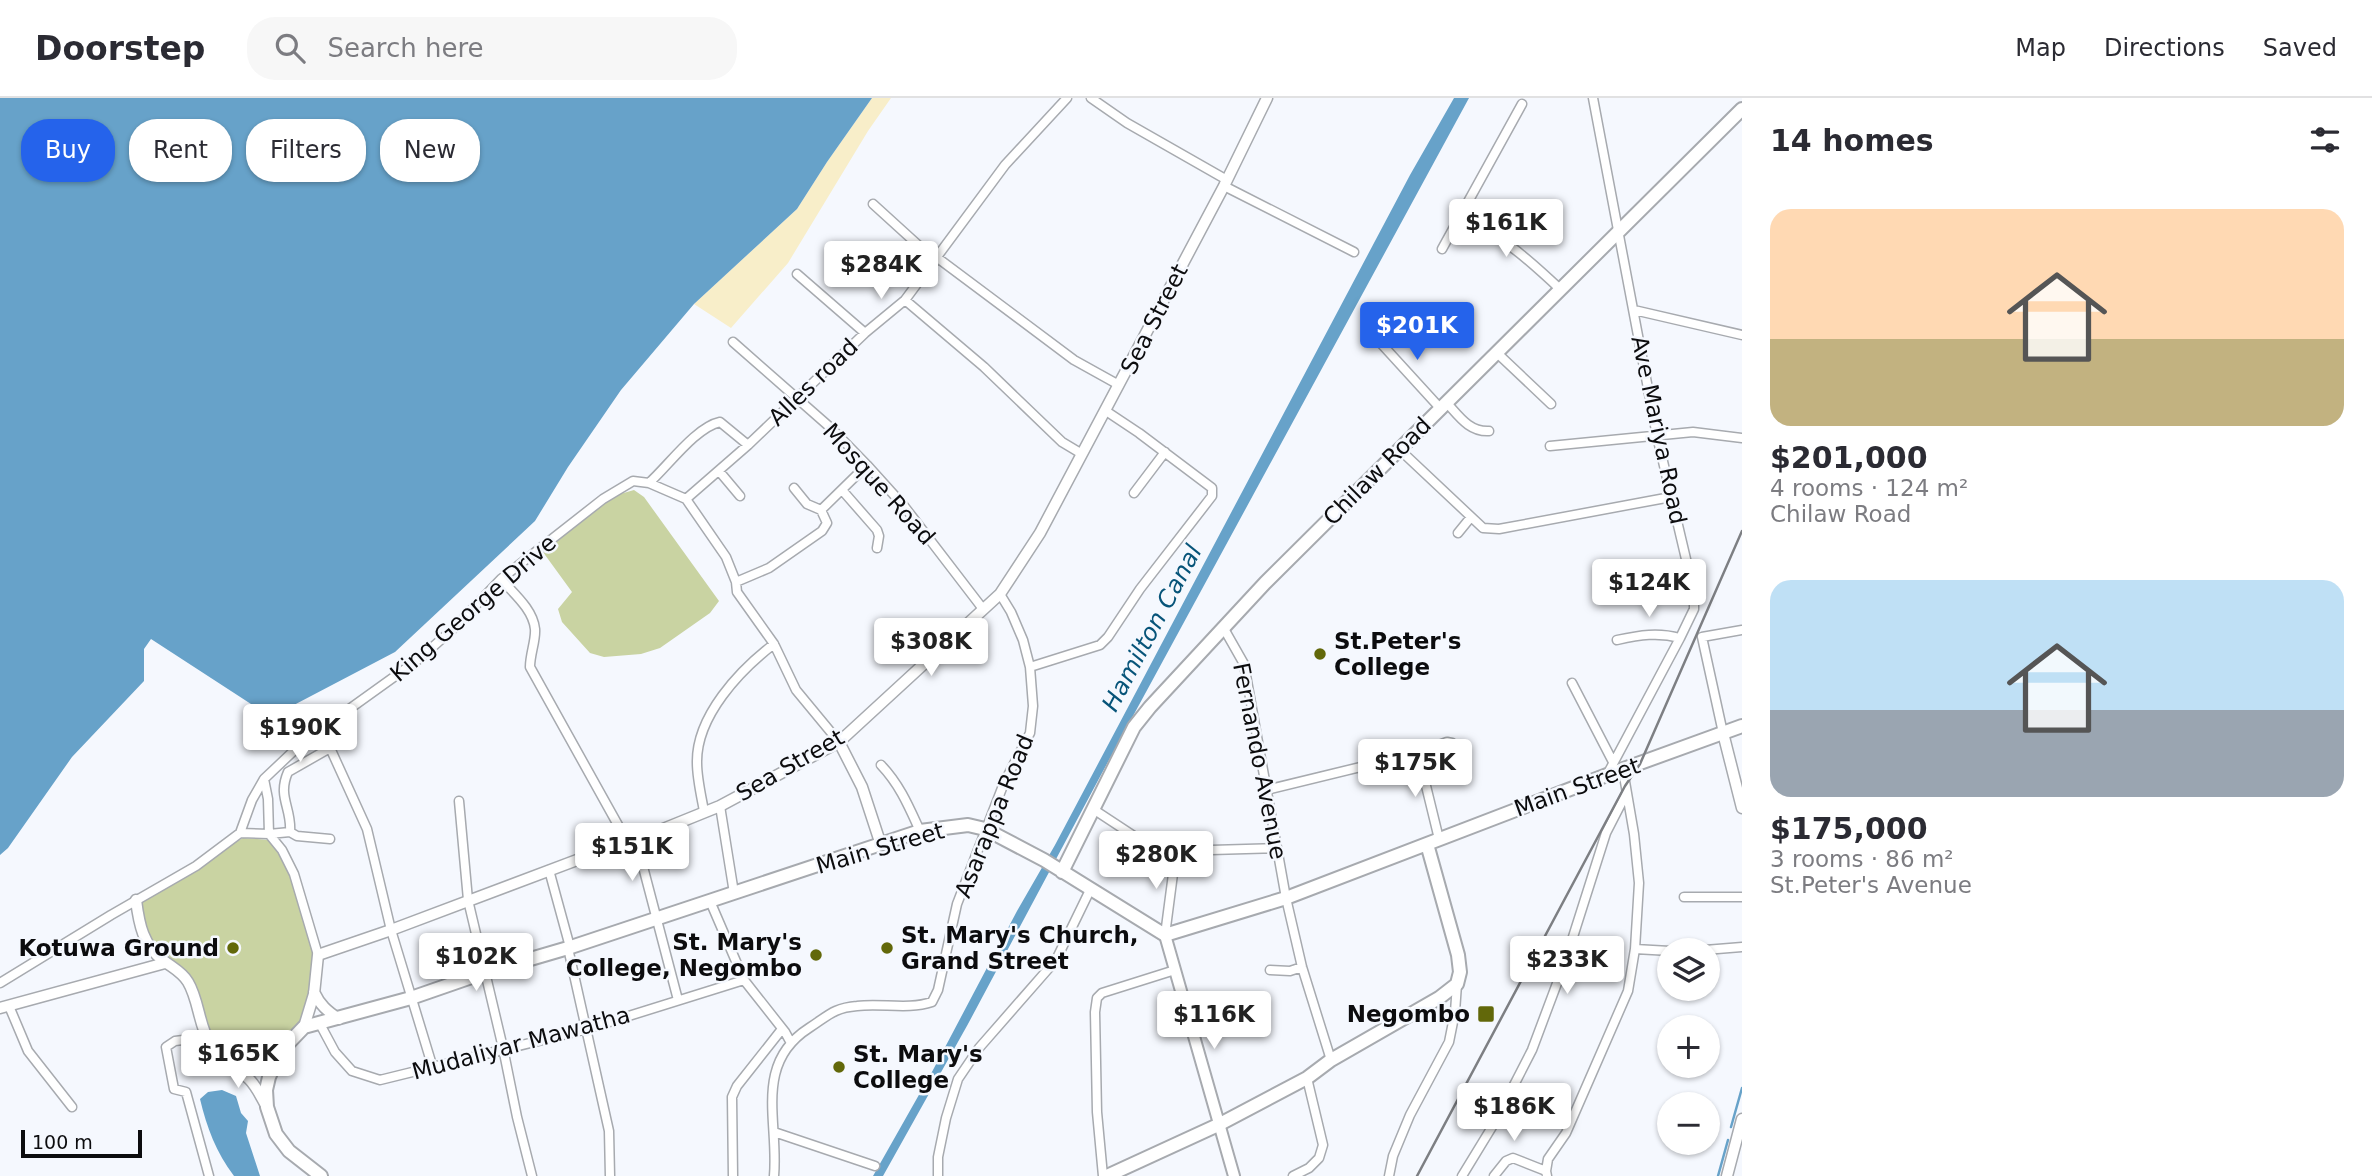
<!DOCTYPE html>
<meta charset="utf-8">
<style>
:root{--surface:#fff;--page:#f7f7f7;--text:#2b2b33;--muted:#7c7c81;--line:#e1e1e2;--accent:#2563eb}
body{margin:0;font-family:"DejaVu Sans",sans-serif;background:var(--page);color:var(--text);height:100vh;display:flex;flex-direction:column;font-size:26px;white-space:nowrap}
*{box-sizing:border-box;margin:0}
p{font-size:23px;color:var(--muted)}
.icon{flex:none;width:38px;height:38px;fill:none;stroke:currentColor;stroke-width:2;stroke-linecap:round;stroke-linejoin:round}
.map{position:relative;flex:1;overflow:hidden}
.panel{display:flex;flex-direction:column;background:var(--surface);width:630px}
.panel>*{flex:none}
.top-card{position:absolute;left:21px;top:21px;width:665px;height:63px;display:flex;gap:14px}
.tools{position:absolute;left:1657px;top:840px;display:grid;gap:14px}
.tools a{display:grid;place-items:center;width:63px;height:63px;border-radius:50%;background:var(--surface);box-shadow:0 2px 5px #0004;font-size:35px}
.scale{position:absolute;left:21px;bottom:18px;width:121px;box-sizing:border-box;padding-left:7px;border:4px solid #0c0c0e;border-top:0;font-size:19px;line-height:24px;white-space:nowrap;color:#0c0c0e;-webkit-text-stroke:5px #f5f8fe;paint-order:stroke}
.price{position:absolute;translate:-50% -60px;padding:0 16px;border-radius:7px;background:#fff;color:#222;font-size:23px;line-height:46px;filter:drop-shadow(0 2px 4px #0008)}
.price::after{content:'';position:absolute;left:50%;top:42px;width:21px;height:16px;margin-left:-10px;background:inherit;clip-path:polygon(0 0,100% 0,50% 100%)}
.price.on{background:var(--accent);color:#fff}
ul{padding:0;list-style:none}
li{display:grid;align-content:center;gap:14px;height:371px;padding:0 28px}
li span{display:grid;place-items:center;height:217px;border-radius:21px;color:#555}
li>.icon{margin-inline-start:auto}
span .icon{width:126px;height:126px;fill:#fffc;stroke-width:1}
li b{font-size:30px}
h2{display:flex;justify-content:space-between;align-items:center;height:84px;padding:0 28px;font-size:30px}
.pill{padding:0 24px;border-radius:28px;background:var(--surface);box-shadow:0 2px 5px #0004;font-size:24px;line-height:63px}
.pill.on{background:var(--accent);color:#fff}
header{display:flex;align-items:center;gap:42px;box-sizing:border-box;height:98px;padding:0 35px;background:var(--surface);border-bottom:2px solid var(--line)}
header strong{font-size:33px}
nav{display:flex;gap:38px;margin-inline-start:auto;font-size:24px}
.search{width:490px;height:63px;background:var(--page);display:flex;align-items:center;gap:18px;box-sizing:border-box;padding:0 24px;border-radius:28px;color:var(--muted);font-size:26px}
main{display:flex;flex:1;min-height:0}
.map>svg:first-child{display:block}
.green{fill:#c9d3a2}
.sand{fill:#f8eec9}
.water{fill:#67a2c9}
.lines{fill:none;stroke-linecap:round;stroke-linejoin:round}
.stream{stroke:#67a2c9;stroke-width:2.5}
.minor-casing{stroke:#a7aaaf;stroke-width:11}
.tertiary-casing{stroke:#a7aaaf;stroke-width:13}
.secondary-casing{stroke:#a7aaaf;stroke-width:14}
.primary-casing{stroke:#a7aaaf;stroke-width:16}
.minor{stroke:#fff;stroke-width:8}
.tertiary{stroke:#fff;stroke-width:10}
.secondary{stroke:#fff;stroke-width:10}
.primary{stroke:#fff;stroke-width:12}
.rail{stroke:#7d7f83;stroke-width:2.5}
.poi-dot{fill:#62680a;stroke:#f5f8fe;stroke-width:2.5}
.labels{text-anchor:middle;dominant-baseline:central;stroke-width:5;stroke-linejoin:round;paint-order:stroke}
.street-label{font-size:23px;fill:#0c0c0e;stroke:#f5f8fe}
.poi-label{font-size:23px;font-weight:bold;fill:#0c0c0e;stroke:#f5f8fe;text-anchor:start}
.water-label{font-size:24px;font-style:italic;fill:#075479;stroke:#f5f8fe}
</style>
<header>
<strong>Doorstep</strong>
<div class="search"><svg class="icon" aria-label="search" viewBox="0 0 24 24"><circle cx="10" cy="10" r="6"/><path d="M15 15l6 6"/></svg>Search here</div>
<nav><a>Map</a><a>Directions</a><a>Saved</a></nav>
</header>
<main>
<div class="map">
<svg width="1742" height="1078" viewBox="0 0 1742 1078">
<rect width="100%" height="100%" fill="#f5f8fe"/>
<path class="green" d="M634 392 644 399 719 503 710 515 660 550 641 556 604 559 590 555 562 524 558 511 572 494 540 450 603 401Z
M243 740 270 742 289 754 318 857 304 929 280 954 241 966 215 950 188 883 154 856 136 802Z"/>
<path class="sand" d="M872 0H891L868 33 788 165 731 230 694 206 797 111 827 64Z"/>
<path class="water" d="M0 0H872L827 64 797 111 694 206 621 292 568 369 535 423 395 554 271 619 151 541 144 551V583L72 659 8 750 0 757Z
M1454 0H1469L1102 675 968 926 883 1078H873L933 972 1017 813 1055 747 1410 77Z
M222 992 236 998 241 1015 248 1023 246 1035 260 1078H234C216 1054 207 1030 200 1001L208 994Z"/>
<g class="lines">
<path class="stream" d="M1731 1029 1742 990
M1718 1078 1728 1042"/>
<g class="minor-casing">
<path id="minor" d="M1091 0 1127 25 1227 82
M1593 0 1657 338 1694 495V511L1680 540 1607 677
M1224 88 1354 154
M873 106 928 156 935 158 1074 262 1119 287
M1460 118C1503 139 1526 159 1561 192
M1442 151 1522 6
M797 176 865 235
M905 202 984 269 1062 344 1082 356
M1634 212 1742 237
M1386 218 1378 232 1377 241 1440 310
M733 244 832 331 867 367 904 408 983 511
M1496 254 1551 306
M1446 304C1459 318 1469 334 1489 333
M1550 348 1693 334 1742 340
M1399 351 1483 430 1499 431 1671 399
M719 373 740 398
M649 385C668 368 696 329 720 324L748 347
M794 390 807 406 821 412
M842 392 877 432 879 438 877 450
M1134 395 1165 354
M686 401 748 347 865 235 905 202 1005 67 1067 0
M1458 435 1471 419
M501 481C513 495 533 511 535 531 536 542 530 556 530 569L628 745
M736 484 769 470 822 433 827 425 821 412 867 367
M1223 529 1244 566 1286 800 1302 869 1331 962
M1617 542C1640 537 1658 534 1680 540
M1030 569 1100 547 1108 539 1140 491 1212 398V390L1139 335 1106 313
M1572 585 1613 664
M321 630 367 731 391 832 432 967
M1723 635 1702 539 1742 532
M1418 655 1439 741
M881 667C900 687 909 709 920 733
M1266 692 1418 655 1447 644 1452 645 1457 650 1462 672
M459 703 468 802 503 950 517 1019 532 1078
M720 708 734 795
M1093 711 1134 738 1176 753 1277 750
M704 713C701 697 697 680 697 665 696 618 740 572 774 546
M290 734C292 710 277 699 288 674L330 650
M240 735 252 702 264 681
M636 742 678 902
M549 772 570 849
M1684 799H1742
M710 803 744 882 785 934 791 945
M1165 837 1176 753
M568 850 609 1033 610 1078
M1635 851 1670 853
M1705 852 1742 849
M318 857 294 776 282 752 269 736 268 701 264 681 302 645 419 561 453 531 501 481 603 401 633 383 649 385 686 401 726 459 736 484 737 494 774 546 796 592 839 644
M1270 872 1290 873 1302 869
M0 885 111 817 196 768 240 735 269 736 290 734 297 738 330 741
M9 908 28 953 72 1009
M320 926 335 954 352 973 380 982 587 931 744 882
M207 939 175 943 166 949 174 991 186 994 209 1078
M774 1034 875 1068
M733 1078 732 999 737 988 782 931
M774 1078C779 1024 753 966 809 930 828 918 833 910 857 908 882 905 908 912 932 904L938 892 957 806 1004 685 1030 635 1033 608 1030 569 1023 542 1011 514 1000 496
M938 1078V1059L946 1020 958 981 979 950 1056 862 1091 790
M1103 1078 1097 1014 1095 914 1097 900 1102 895 1175 872
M1293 1078 1309 1070 1319 1060 1323 1047 1307 980
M1389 1078 1393 1058 1410 1017 1449 944 1455 914 1457 886
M1462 1078 1495 1024 1532 952 1565 864 1606 735 1626 696
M1494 1078 1506 1063 1513 1060 1546 1073
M1547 1078 1546 1073 1548 1061 1566 1035 1628 893 1635 851 1639 785 1634 736 1623 672"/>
</g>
<g class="tertiary-casing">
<path id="tertiary" d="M1723 635 1742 710
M839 644 862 689 881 747
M136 802C139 826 143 848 164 863 173 870 182 874 188 884 199 902 199 929 210 945 221 960 236 969 249 981 257 989 261 999 267 1009
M314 894C320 907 327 913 339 921
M0 910 165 865
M304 929 314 896 318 857 391 832 585 759 636 742 720 708 839 644 1000 496 1040 435 1224 88 1267 0
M230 963C249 967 263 963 280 954
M1727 1078 1742 1021"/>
</g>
<g class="secondary-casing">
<path id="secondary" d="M1165 837 1234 1078"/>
</g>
<g class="primary-casing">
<path id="primary" d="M1062 774 1134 629 1150 609 1265 485 1742 11
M321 1078 289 1053 276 1036 267 1009 266 992 269 979 280 954 304 929 411 900 486 874 568 850 920 733 968 727 985 731 1044 762 1165 837 1286 800 1607 677 1742 628
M1107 1078 1218 1027 1307 980 1331 962 1439 900 1457 886 1460 874 1458 857 1427 746"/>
</g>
<use href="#minor" class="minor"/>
<use href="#tertiary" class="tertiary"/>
<use href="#secondary" class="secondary"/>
<use href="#primary" class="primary"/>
<path class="rail" d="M1417 1078 1625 688 1640 666 1742 433"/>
</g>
<g class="poi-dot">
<circle cx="1320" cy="556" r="7"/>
<circle cx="233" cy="850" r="7"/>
<circle cx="887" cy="850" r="7"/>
<circle cx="816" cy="857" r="7"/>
<rect x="1477" y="907" width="18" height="18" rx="3.5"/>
<circle cx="839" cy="969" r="7"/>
</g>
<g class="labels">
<g class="street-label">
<text transform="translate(1154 221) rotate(-63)">Sea Street</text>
<text transform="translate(813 284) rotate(-44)">Alles road</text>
<text transform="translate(1659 332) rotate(78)">Ave Mariya Road</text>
<text transform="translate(1377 373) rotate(-45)">Chilaw Road</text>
<text transform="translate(879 386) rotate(48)">Mosque Road</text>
<text transform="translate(473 510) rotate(-41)">King George Drive</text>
<text transform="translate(1260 663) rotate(79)">Fernando Avenue</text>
<text transform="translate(790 667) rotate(-30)">Sea Street</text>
<text transform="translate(1577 689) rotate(-20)">Main Street</text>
<text transform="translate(994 718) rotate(-68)">Asarappa Road</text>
<text transform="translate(880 750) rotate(-16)">Main Street</text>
<text transform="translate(521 945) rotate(-15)">Mudaliyar Mawatha</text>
</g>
<g class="poi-label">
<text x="1334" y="543">St.Peter's<tspan x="1334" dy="26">College</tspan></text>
<text x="901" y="837">St. Mary's Church,<tspan x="901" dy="26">Grand Street</tspan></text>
<text x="802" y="844" text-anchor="end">St. Mary's<tspan x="802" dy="26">College, Negombo</tspan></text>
<text x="219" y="850" text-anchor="end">Kotuwa Ground</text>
<text x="1470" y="916" text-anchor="end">Negombo</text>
<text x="853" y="956">St. Mary's<tspan x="853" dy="26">College</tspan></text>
</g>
<g class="water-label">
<text transform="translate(1152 530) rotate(-62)">Hamilton Canal</text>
</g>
</g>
</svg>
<div class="tools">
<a><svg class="icon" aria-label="layers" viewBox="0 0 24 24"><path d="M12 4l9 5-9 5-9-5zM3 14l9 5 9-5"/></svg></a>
<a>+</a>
<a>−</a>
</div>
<div class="scale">100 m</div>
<b class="price" style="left:1506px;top:161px">$161K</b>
<b class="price" style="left:881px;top:203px">$284K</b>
<b class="price on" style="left:1417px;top:264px">$201K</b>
<b class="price" style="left:1649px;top:521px">$124K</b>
<b class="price" style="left:931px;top:580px">$308K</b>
<b class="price" style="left:300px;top:666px">$190K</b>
<b class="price" style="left:1415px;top:701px">$175K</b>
<b class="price" style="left:632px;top:785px">$151K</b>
<b class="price" style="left:1156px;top:793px">$280K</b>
<b class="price" style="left:476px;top:895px">$102K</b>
<b class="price" style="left:1567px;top:898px">$233K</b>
<b class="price" style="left:1214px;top:953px">$116K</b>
<b class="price" style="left:238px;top:992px">$165K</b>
<b class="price" style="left:1514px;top:1045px">$186K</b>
<div class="top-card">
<a class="pill on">Buy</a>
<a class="pill">Rent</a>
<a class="pill">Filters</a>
<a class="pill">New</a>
</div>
</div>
<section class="panel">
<h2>14 homes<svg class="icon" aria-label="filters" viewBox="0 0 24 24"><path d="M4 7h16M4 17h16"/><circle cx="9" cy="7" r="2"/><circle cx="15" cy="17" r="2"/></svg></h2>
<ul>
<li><span style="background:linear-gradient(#ffd9b3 60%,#c2b280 0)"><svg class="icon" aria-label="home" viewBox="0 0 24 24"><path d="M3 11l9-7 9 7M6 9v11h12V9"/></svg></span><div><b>$201,000</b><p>4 rooms · 124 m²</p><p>Chilaw Road</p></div></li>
<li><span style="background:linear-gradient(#bfe0f5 60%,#9aa5b1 0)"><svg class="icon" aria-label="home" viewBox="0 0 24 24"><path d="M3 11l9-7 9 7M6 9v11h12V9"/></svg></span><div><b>$175,000</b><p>3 rooms · 86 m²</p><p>St.Peter's Avenue</p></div></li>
</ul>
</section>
</main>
